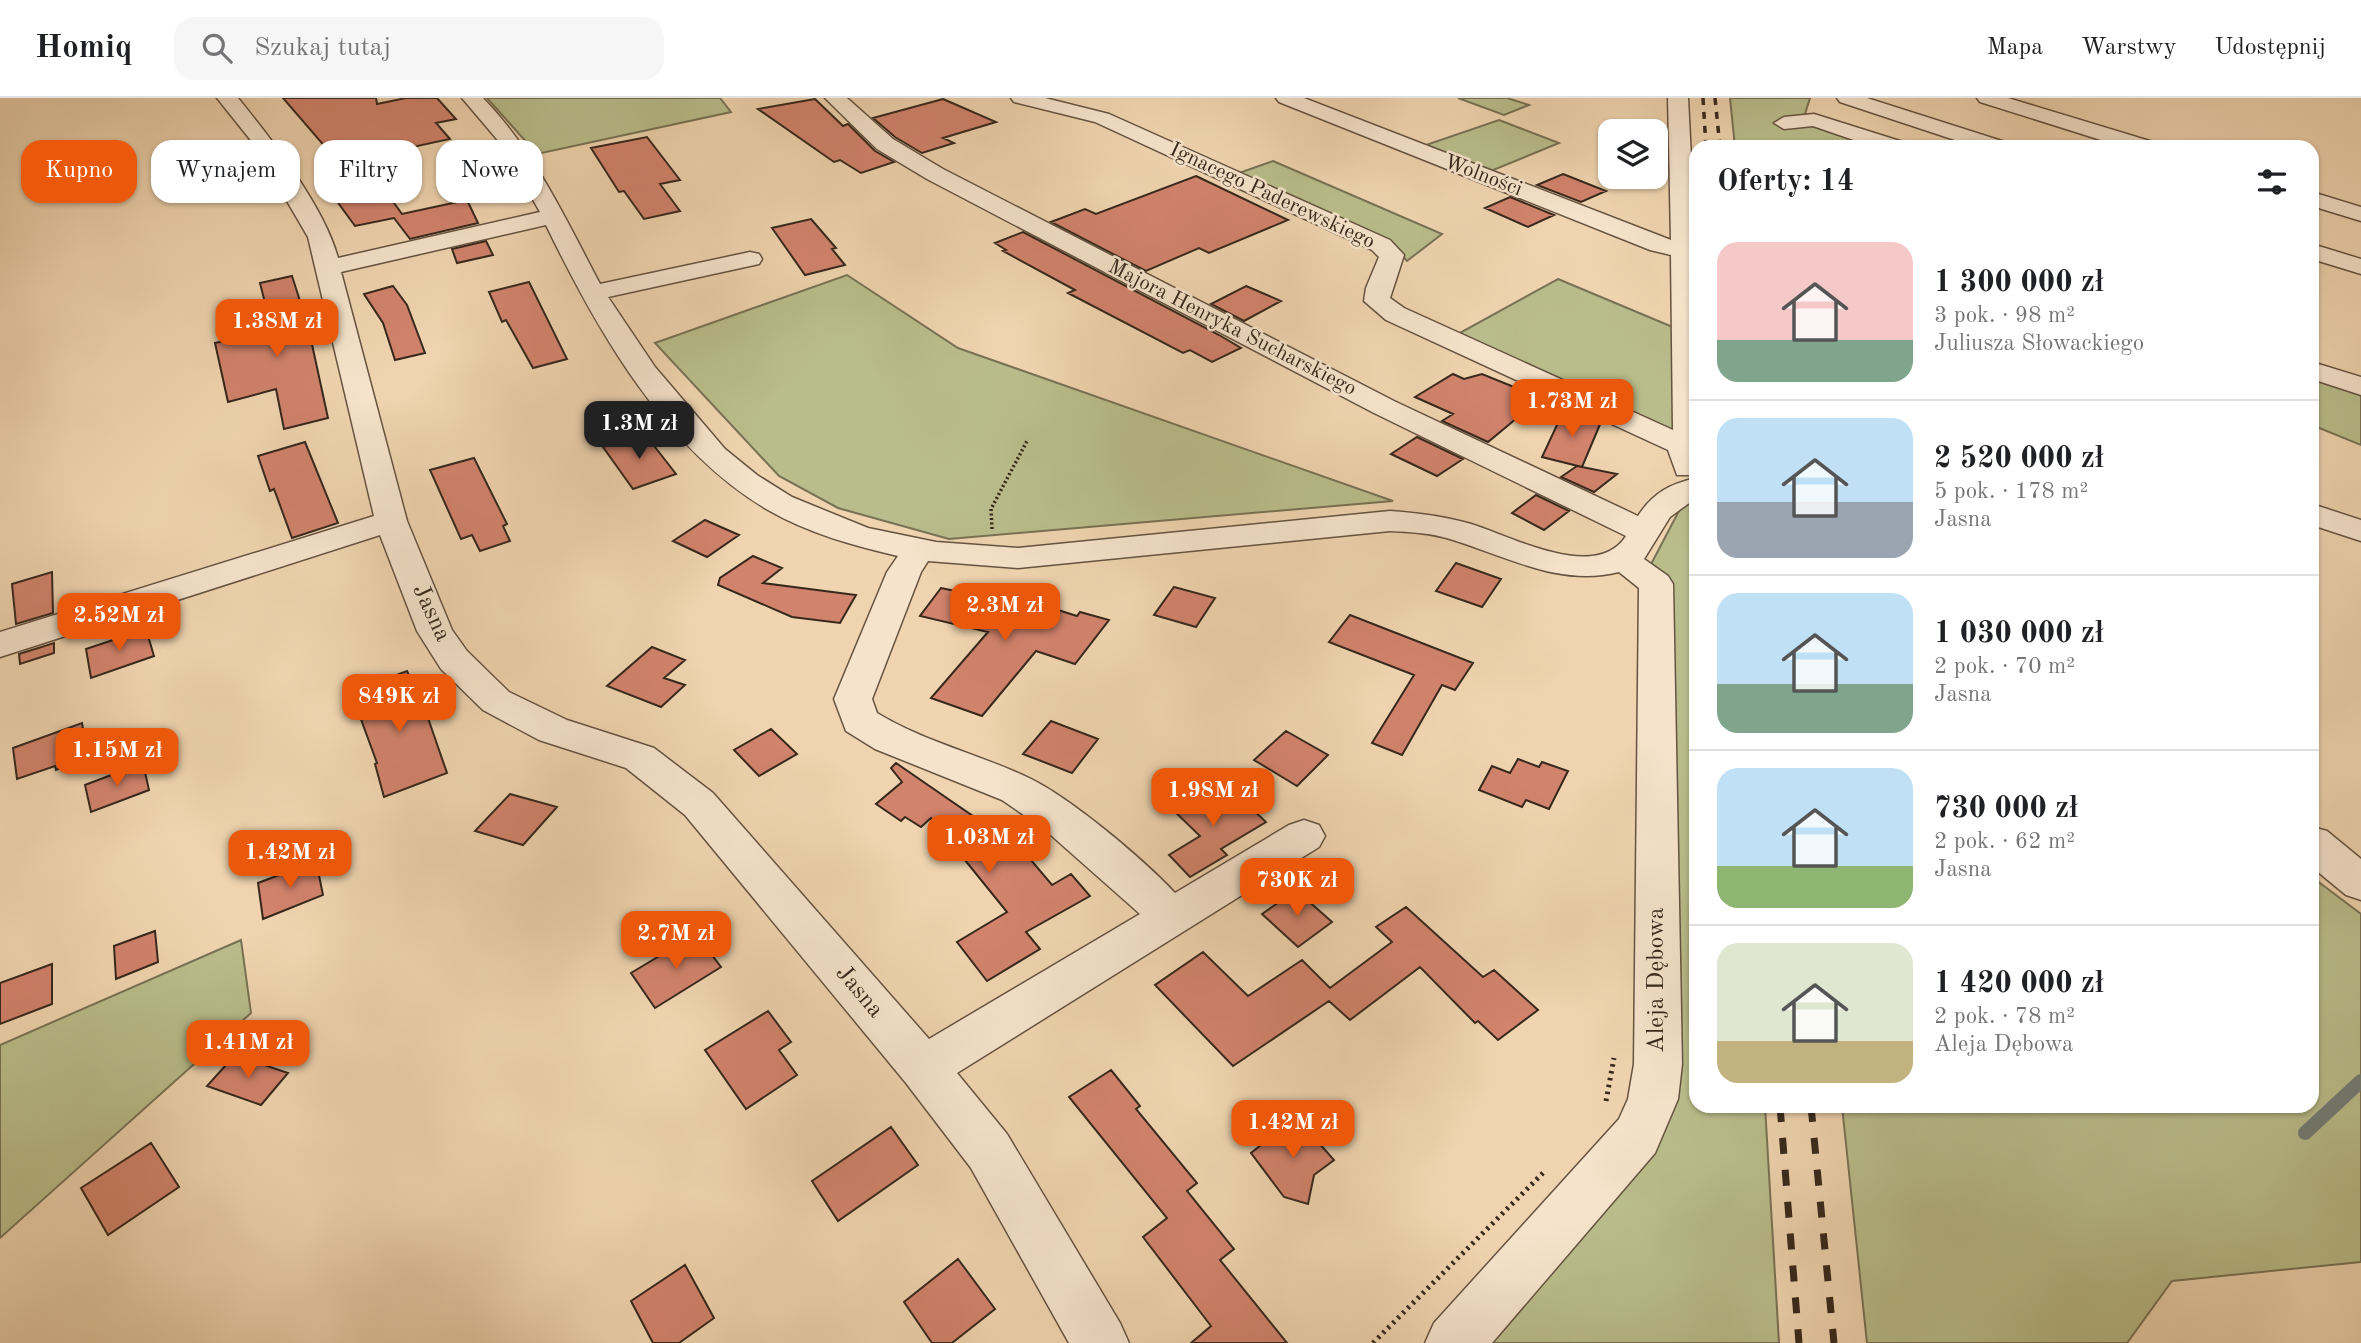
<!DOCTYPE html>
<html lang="pl">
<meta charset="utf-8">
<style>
:root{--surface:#fff;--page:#f6f6f6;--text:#202124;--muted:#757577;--line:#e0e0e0;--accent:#ea580c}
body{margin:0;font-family:"Old Standard TT",serif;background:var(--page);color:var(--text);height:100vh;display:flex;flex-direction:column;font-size:26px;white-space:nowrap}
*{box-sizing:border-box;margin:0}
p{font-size:23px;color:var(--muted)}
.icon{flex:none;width:38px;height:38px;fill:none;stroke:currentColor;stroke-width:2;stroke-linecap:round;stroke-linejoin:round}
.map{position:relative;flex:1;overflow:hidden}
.sheet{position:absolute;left:1689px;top:42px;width:630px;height:973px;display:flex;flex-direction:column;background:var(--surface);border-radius:21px;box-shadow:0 2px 5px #0004}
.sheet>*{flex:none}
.banner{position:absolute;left:21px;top:42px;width:665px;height:63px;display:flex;gap:14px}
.controls{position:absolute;left:1598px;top:21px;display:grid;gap:14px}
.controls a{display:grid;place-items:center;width:70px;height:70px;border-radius:14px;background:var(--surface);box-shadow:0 2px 5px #0004;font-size:35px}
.price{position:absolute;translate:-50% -60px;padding:0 16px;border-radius:14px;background:var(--accent);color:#fff;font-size:23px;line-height:46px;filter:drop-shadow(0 2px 4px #0008)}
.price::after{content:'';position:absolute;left:50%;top:42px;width:21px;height:16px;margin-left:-10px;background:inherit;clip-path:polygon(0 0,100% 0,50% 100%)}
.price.active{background:#222;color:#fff}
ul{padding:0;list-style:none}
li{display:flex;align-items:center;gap:21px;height:175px;padding:0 28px}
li+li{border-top:2px solid var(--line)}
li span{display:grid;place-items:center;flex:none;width:196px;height:140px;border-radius:21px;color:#555}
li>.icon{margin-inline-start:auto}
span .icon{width:84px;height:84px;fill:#fffc;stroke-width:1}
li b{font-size:30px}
h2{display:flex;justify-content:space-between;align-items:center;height:84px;padding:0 28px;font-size:30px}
.chip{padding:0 24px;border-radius:21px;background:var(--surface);box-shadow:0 2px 5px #0004;font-size:24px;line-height:63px}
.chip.active{background:var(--accent);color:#fff}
header{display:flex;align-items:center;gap:42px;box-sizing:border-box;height:98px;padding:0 35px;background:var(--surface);border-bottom:2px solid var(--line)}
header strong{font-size:33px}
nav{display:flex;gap:38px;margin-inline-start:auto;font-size:24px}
.search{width:490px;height:63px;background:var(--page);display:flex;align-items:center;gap:18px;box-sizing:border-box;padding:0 24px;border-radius:21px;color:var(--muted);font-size:26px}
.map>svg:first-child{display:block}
.green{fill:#b9bd8b;stroke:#787254;stroke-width:2}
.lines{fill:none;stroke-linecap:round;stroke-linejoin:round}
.stream{stroke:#747e77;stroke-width:14}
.building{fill:#d1836c;stroke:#37281c;stroke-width:2}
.minor-casing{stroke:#655341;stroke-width:3}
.path-far1{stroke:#37281c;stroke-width:3.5;stroke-dasharray:2 2.5;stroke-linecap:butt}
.path{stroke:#37281c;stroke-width:5;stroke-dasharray:2.5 4.5;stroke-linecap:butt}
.minor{fill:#f5e3cb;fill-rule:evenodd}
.rail-far1{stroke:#37281c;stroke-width:3.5;stroke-dasharray:7 7;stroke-linecap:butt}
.rail{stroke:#37281c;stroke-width:7;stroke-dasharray:16 16;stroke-linecap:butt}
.labels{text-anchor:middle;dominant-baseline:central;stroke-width:5;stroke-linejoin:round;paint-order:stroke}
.far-street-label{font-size:21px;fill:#37281c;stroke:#f5e3cb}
.street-label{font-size:24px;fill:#37281c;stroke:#f5e3cb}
</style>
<header>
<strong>Homiq</strong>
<div class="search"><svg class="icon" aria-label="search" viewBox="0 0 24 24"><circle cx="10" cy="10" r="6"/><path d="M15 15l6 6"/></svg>Szukaj tutaj</div>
<nav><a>Mapa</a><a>Warstwy</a><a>Udostępnij</a></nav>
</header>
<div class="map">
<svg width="2361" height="1245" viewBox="0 0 2361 1245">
<rect width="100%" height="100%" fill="#efd4af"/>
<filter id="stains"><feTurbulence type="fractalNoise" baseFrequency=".00286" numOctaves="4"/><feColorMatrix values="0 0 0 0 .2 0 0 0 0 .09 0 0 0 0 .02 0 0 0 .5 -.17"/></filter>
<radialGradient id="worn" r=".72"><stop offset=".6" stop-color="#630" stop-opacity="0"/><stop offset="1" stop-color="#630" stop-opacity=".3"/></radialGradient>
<path class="green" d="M487 0H720L731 14 537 56Z
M1458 0H1507L1529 7 1504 17Z
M1730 0H1810L1805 16 1817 26 1886 49H1735Z
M1499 22 1559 45 1486 75 1420 49Z
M1273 63 1442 136 1407 163 1393 147 1236 76Z
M847 177 958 250 1393 403 949 441 838 410 779 378 655 245Z
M1558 181 1675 230 1676 337 1458 236Z
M2312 278 2361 297V347L2312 327Z
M1696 403V1008H1765L1779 1245H1486L1649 1038V470L1681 409Z
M2312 779 2361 816V1164L2172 1183 2127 1245H1867L1842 1008H2312Z
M241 842 251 915 0 1140V947Z"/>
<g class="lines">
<path class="stream" d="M2305 1035 2361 983"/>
</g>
<path class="building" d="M283 0H376L377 6 406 0H437L456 21 436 25 450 41 339 65Z
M815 1 843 28 848 26 875 53 894 64 861 75 840 62 834 64 758 11Z
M943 1 996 24 943 40 954 45 922 55 895 39 873 20Z
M647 39 680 82 660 86 680 113 644 121 624 93 619 94 591 50Z
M371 73 402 116 467 102 478 125 410 141 394 120 355 128 331 95 335 94 328 83Z
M1563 76 1606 93 1581 104 1537 87Z
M1196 78 1288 122 1209 155 1199 150 1146 173 1051 124 1085 111 1096 116Z
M1510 99 1554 117 1528 129 1485 110Z
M811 121 836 150 832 151 845 167 805 177 772 130Z
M1023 134 1219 237 1241 250 1212 264 1190 252 1183 255 1068 195 1075 192 1003 153 1006 152 995 145Z
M486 143 493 157 457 165 452 151Z
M292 178 308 228 328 320 284 331 276 291 228 304 215 245 267 233 262 210 266 209 260 185Z
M529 184 567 261 533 270 506 222 502 224 489 194Z
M393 188 407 207 425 255 395 262 383 225 364 196Z
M1246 188 1281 203 1244 223 1211 206Z
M1453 276 1464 281 1482 276 1541 300 1488 344 1442 323 1453 316 1415 299Z
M1564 312 1601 324 1582 369 1542 359Z
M644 335 676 376 633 391 603 349Z
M1417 339 1463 361 1437 378 1391 356Z
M305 344 338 425 292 440 274 391 270 393 258 358Z
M474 360 507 426 503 428 510 443 480 453 472 437 461 441 430 372Z
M1577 368 1617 376 1594 394 1561 379Z
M1536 397 1569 413 1544 432 1512 415Z
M705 422 739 437 707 459 673 443Z
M753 458 782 470 763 485 856 497 840 525 792 519 718 487 720 480Z
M1456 465 1501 481 1482 509 1436 493Z
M52 474 53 515 16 526 12 486Z
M1174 489 1215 500 1196 529 1154 517Z
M941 490 1035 510 1039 506 1077 518 1080 514 1109 522 1075 566 1036 553 982 618 931 600 988 534 920 518Z
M1350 517 1473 565 1455 592 1442 587 1402 657 1372 645 1414 577 1329 544Z
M146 531 154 558 91 580 86 551Z
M54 545V555L20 566 19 556Z
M652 549 685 562 664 580 685 587 661 609 607 588Z
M407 573 428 620 447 675 384 699 375 666 377 665 351 594Z
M1051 623 1098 641 1072 675 1023 656Z
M82 625 88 660 56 672 55 668 17 681 13 650Z
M771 631 797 656 759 678 734 652Z
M1286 633 1328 657 1297 688 1254 662Z
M1518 661 1539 669 1542 664 1568 673 1549 711 1526 702 1522 709 1479 692 1492 668 1510 675Z
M143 665 149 692 91 714 85 687Z
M896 665 989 729 999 724 1052 787 1071 776 1090 798 1026 834 1040 851 987 883 957 844 1007 814 931 720 921 729 905 719 901 723 876 706 902 684 891 670Z
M1230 690 1266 724 1221 751 1227 757 1190 779 1169 757 1200 738 1169 708 1194 694 1206 705Z
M510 696 557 709 523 747 475 733Z
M316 763 323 797 263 821 258 785Z
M1296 792 1332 824 1298 849 1262 816Z
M1406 809 1483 879 1494 872 1538 912 1498 942 1478 923 1475 925 1420 869 1350 922 1329 903 1233 968 1155 887 1203 854 1248 898 1302 862 1330 890 1392 844 1376 829Z
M155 833 158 864 116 881 114 848Z
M696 836 721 869 655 910 631 875Z
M52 866V906L0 926V885Z
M768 913 791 944 779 952 797 977 746 1011 705 952Z
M235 957 288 975 261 1007 207 988Z
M1111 972 1140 1008 1136 1011 1197 1085 1187 1093 1234 1151 1220 1162 1287 1245H1191L1211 1228 1143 1139 1167 1120 1069 999Z
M1296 1019 1334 1062 1314 1077 1308 1106 1284 1099 1251 1055Z
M891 1029 918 1067 838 1123 812 1083Z
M151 1045 179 1089 108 1137 81 1090Z
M958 1161 995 1211 952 1245H932L904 1204Z
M685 1167 714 1220 679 1245H653L631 1203Z"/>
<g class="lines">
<g class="minor-casing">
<path id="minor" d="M217 0H238C272 42 324 108 338 160L540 114 501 46 462 0H483C535 54 565 120 600 186L750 154 759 156 762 161 759 166 608 199 655 269 725 351 757 377 792 399 868 430 936 444 1018 450 1390 413C1417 415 1444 418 1471 426 1511 438 1596 485 1626 438L1374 315 927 81 877 51 825 0H847L893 41 943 71 1394 303 1638 418C1653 395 1670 386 1696 380V400L1670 419 1644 461 1668 478 1673 486 1682 966 1678 1001 1655 1055 1492 1245H1425L1434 1225 1619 1021 1628 1001 1634 966 1639 490 1619 474C1559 489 1506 458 1450 441 1431 435 1410 434 1390 433L1018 470 928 463 921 474 872 601 877 615C924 644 979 656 1029 680 1071 700 1143 761 1175 795L1289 727 1304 722 1319 727 1325 738 1319 749 957 975 1007 1036 1120 1225 1129 1245H1069L971 1070 906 985 685 717 626 670 539 642 483 612 441 571 417 533 380 437 0 559V534L374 418 308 139 253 45ZM546 127C597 232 664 351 768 412 808 435 854 448 898 458L887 474 834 601 846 633 875 651 1002 702 1044 731 1140 816 929 941 713 695 654 650 567 622 509 594 467 553 452 532 407 423 341 174Z
M1011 0H1045L1109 16 1390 142 1404 157 1390 200 1404 210 1673 332 1671 157 1650 152 1279 4 1276 0H1304L1671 142 1668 0H1688L1696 160V377H1677L1668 352 1386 222 1364 203 1366 190 1379 159 1372 152 1095 24 1014 4Z
M1837 0H1867L2005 44 2008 49H1976L1840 4Z
M1977 0H2008L2153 44 2156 49H2123L1980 4Z
M1814 16 1903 44 1906 49H1874L1813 28 1784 31 1774 25 1784 19Z
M2312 94 2361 109V123L2312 108Z
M2312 146 2361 161V176L2312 161Z
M2312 264 2361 279V297L2312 281Z
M2312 406 2361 422V443L2312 427Z
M2312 729 2327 733 2361 761V802L2346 797 2312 769Z"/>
</g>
<path class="path-far1" d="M992 431 991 411 1027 343"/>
<path class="path" d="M1606 1003 1614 960
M1373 1245 1543 1075"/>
<use href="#minor" class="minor"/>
<path class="rail-far1" d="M1703 0 1706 49
M1715 0 1720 49"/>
<path class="rail" d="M1780 1008 1799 1245
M1811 1008 1834 1245"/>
</g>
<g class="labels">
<g class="far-street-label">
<text transform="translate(1483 78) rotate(21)">Wolności</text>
<text transform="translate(1272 98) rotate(25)">Ignacego Paderewskiego</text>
<text transform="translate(1232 230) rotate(27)">Majora Henryka Sucharskiego</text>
</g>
<g class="street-label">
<text transform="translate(431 515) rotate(65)">Jasna</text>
<text transform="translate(1657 882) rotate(-90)">Aleja Dębowa</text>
<text transform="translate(859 894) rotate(50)">Jasna</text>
</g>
</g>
<rect width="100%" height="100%" filter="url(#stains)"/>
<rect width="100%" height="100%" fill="url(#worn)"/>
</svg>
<div class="controls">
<a><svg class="icon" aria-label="layers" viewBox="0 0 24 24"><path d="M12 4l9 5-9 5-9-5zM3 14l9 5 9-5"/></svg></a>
</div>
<b class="price" style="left:277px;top:261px">1.38M zł</b>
<b class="price" style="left:1572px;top:341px">1.73M zł</b>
<b class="price active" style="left:639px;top:363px">1.3M zł</b>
<b class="price" style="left:1005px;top:545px">2.3M zł</b>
<b class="price" style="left:119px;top:555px">2.52M zł</b>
<b class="price" style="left:399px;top:636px">849K zł</b>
<b class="price" style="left:117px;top:690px">1.15M zł</b>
<b class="price" style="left:1213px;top:730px">1.98M zł</b>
<b class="price" style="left:989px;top:777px">1.03M zł</b>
<b class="price" style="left:290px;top:792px">1.42M zł</b>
<b class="price" style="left:1297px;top:820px">730K zł</b>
<b class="price" style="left:676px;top:873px">2.7M zł</b>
<b class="price" style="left:248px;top:982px">1.41M zł</b>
<b class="price" style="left:1293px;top:1062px">1.42M zł</b>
<div class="banner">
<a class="chip active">Kupno</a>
<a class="chip">Wynajem</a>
<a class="chip">Filtry</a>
<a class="chip">Nowe</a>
</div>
<section class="sheet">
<h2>Oferty: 14<svg class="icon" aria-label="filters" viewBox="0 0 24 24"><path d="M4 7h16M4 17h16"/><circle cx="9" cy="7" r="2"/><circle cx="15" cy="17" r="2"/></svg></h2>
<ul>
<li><span style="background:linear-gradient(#f6c9c9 70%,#7fa58c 0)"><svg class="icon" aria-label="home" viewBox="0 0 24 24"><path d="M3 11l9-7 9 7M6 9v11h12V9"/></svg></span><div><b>1 300 000 zł</b><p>3 pok. · 98 m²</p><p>Juliusza Słowackiego</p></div></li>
<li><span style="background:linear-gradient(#bfe0f5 60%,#9aa5b1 0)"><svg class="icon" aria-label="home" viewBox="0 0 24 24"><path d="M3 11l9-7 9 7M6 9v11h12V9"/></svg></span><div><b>2 520 000 zł</b><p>5 pok. · 178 m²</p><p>Jasna</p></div></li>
<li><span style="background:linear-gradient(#bfe0f5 65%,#7fa58c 0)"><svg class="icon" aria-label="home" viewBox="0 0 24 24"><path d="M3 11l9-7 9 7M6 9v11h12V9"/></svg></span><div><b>1 030 000 zł</b><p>2 pok. · 70 m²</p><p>Jasna</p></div></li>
<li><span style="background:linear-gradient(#bfe0f5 70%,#8fb573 0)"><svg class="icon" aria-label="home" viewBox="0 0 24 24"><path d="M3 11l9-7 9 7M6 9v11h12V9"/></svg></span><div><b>730 000 zł</b><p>2 pok. · 62 m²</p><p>Jasna</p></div></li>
<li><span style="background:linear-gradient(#dfe7d0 70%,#c2b280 0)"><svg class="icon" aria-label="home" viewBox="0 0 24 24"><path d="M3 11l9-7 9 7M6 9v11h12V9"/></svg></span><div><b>1 420 000 zł</b><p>2 pok. · 78 m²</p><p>Aleja Dębowa</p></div></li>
</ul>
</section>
</div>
